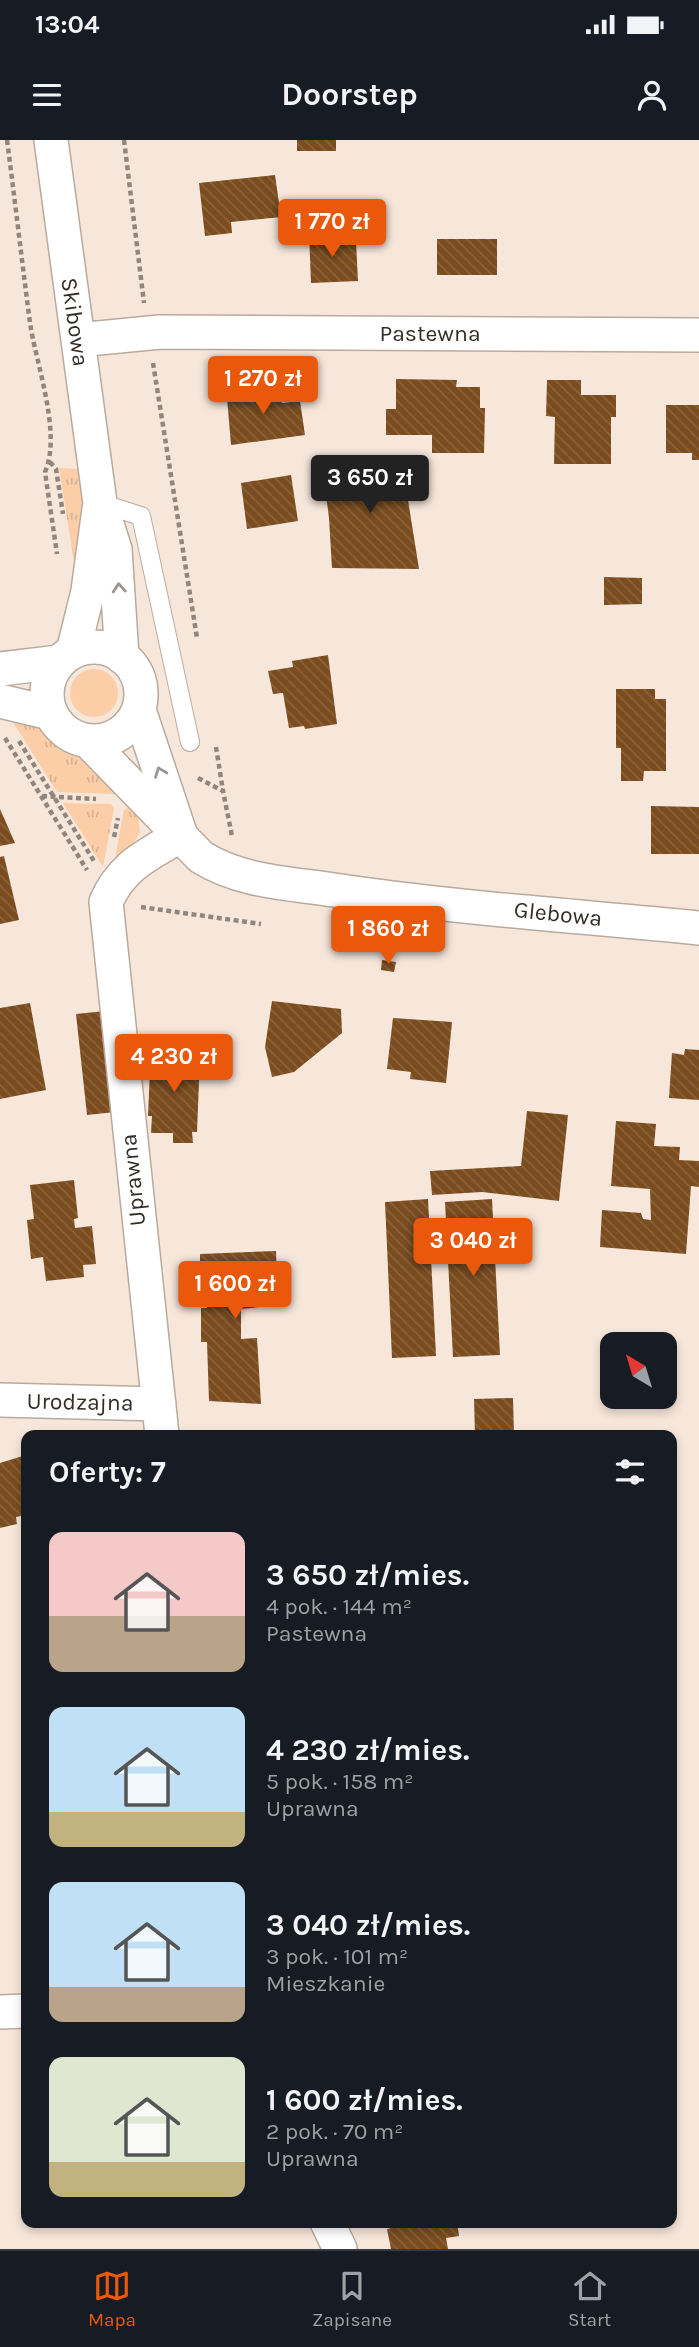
<!DOCTYPE html>
<html lang="pl">
<meta charset="utf-8">
<style>
:root{--surface:#171b24;--page:#242831;--text:#f1f3f6;--muted:#9ea1a6;--line:#363941;--accent:#ea580c}
body{margin:0;font-family:Karla,sans-serif;background:var(--page);color:var(--text);height:100vh;display:flex;flex-direction:column;font-size:26px;white-space:nowrap}
*{box-sizing:border-box;margin:0}
p{font-size:23px;color:var(--muted)}
.icon{flex:none;width:38px;height:38px;fill:none;stroke:currentColor;stroke-width:2;stroke-linecap:round;stroke-linejoin:round}
.map{position:relative;flex:1;overflow:hidden}
.sheet{position:absolute;left:21px;top:1290px;width:656px;height:798px;display:flex;flex-direction:column;background:var(--surface);border-radius:14px;box-shadow:0 4px 10px #0003}
.sheet>*{flex:none}
.needle{width:46px;rotate:322deg}
.buttons{position:absolute;left:600px;top:1192px;display:grid;gap:14px}
.buttons a{display:grid;place-items:center;width:77px;height:77px;border-radius:14px;background:var(--surface);box-shadow:0 4px 10px #0003;font-size:35px}
.price{position:absolute;translate:-50% -60px;padding:0 16px;border-radius:7px;background:var(--accent);color:#fff;font-size:23px;line-height:46px;filter:drop-shadow(0 2px 4px #0008)}
.price::after{content:'';position:absolute;left:50%;top:42px;width:21px;height:16px;margin-left:-10px;background:inherit;clip-path:polygon(0 0,100% 0,50% 100%)}
.price.active{background:#222;color:#fff}
ul{padding:0;list-style:none}
li{display:flex;align-items:center;gap:21px;height:175px;padding:0 28px}
li span{display:grid;place-items:center;flex:none;width:196px;height:140px;border-radius:14px;color:#555}
li>.icon{margin-inline-start:auto}
span .icon{width:84px;height:84px;fill:#fffc;stroke-width:1}
li b{font-size:30px}
h2{display:flex;justify-content:space-between;align-items:center;height:84px;padding:0 28px;font-size:30px}
.status{display:flex;justify-content:space-between;align-items:center;height:49px;padding:0 35px;background:var(--surface);direction:ltr}
.status svg{height:19px;fill:currentColor}
header{display:flex;justify-content:space-between;align-items:center;height:91px;padding:0 28px;background:var(--surface);font-size:32px;font-weight:700}
.tabs{display:flex;justify-content:space-around;align-items:center;height:98px;border-top:2px solid var(--line);background:var(--surface);font-size:19px;color:var(--muted)}
.tabs a{display:grid;justify-items:center;gap:4px}
.tabs .active{color:var(--accent)}
.map>svg:first-child{display:block}
.grass{fill:url(#grass-tufts)}
.green{fill:#fccea8}
.building{fill:url(#building-back-hatch)}
.lines{fill:none;stroke-linecap:round;stroke-linejoin:round}
.service-casing{stroke:#b9aa9e;stroke-width:20}
.minor-casing{stroke:#b9aa9e;stroke-width:36}
.path{stroke:#91867e;stroke-width:4.5;stroke-dasharray:5 3.5;stroke-linecap:butt}
.service{stroke:#fff;stroke-width:18}
.minor{stroke:#fff;stroke-width:33}
.oneway{stroke:#999694}
.labels{text-anchor:middle;dominant-baseline:central;stroke-width:7;stroke-linejoin:round;paint-order:stroke}
.street-label{font-size:23px;fill:#332d28;stroke:#fff}
</style>
<div class="status"><b>13:04</b><svg viewBox="0 0 49 12"><path d="M0 12V9h3v3zM5 12V6h3v6zM10 12V3h3v9zM15 12V0h3v12zM26 1h20v11H26zM47 4h2v5h-2z"/></svg></div>
<header><svg class="icon" aria-label="menu" viewBox="0 0 24 24"><path d="M4 6h16M4 12h16M4 18h16"/></svg>Doorstep<svg class="icon" aria-label="person" viewBox="0 0 24 24"><circle cx="12" cy="8" r="4"/><path d="M4 21q1-7 8-7t8 7"/></svg></header>
<div class="map">
<svg width="699" height="2109" viewBox="0 0 699 2109">
<defs>
<pattern id="grass-tufts" width="24" height="20" patternUnits="userSpaceOnUse" patternTransform="scale(1.75)"><rect width="24" height="20" fill="#fccea8"/><path d="M3 7l-1-3M5 7V3M7 7l1-3M15 17l-1-3M17 17v-4M19 17l1-3" fill="none" stroke="#d8b191"/></pattern>
<pattern id="building-back-hatch" width="6" height="6" patternUnits="userSpaceOnUse" patternTransform="scale(1.75)"><rect width="6" height="6" fill="#7b4c1e"/><path d="M-1 5l2 2M0 0l6 6M5-1l2 2" fill="none" stroke="#89633e"/></pattern>
</defs>
<rect width="100%" height="100%" fill="#f7e7db"/>
<path class="grass" d="M59 328 81 329 87 378 75 428Z
M11 579 36 586 57 606 86 618 121 649 113 654 57 652Z
M63 663 111 664 114 669 103 727Z
M132 664 138 674 140 692 132 706 115 718 124 670Z"/>
<path class="green" d="M70 553a24 24 0 1 1 48 0a24 24 0 1 1-48 0Z"/>
<path class="building" d="M297 0H336V11H297Z
M275 35 281 77 231 82 232 93 205 96 199 43Z
M339 92V103L356 102 358 141 311 143 309 93Z
M437 99H497V135H437Z
M268 239 270 250 280 248 282 263 300 261 305 295 231 305 227 258 249 254 248 243Z
M396 239 457 240 456 247H480V268H485L484 313H432V295H386V269H396Z
M547 240H581V255H616V277H611V324H554L555 277 546 276Z
M666 265H699V320H692V313H666Z
M401 316 419 429 332 428 329 378 322 324Z
M291 335 298 381 247 389 241 343Z
M604 437 642 438V464L604 465Z
M328 515 337 584 305 589 304 586 289 588 283 553 273 554 268 531 293 527 292 521Z
M616 549H655V559H666V631H644L643 641H621V608H616Z
M651 666 699 667V714H651Z
M0 669 15 703 0 706Z
M4 716 19 780 0 784V717Z
M382 820 396 822 394 832 381 830Z
M272 861 341 869 342 893 294 932 272 937 265 907Z
M30 863 46 950 0 959V868Z
M105 871 115 972 87 975 76 874Z
M393 878 452 882 446 943 410 939 411 932 387 929Z
M151 905 172 906V914L200 917 197 992H192L193 1003H173V993H151L152 976H148Z
M685 909 699 910V960L669 958 672 913 684 915Z
M527 971 568 975 559 1061 482 1052 432 1055 430 1031 521 1026Z
M616 981 656 984 654 1006 680 1007 679 1020 699 1021V1047L691 1046 686 1114 600 1107 602 1070 641 1073 643 1079 651 1080 650 1049 611 1046Z
M74 1040 78 1078 74 1079 75 1088 92 1086 96 1124 83 1125 84 1137 46 1141 43 1117 31 1119 27 1080 34 1079 30 1045Z
M428 1059 436 1216 392 1218 385 1062Z
M492 1059 500 1215 453 1217 445 1062Z
M276 1111 278 1165 241 1169V1199L257 1198 261 1264 209 1261 207 1202H201V1168H207L206 1134H200V1114Z
M513 1258 514 1295H475L474 1259Z
M26 1315V1375L16 1377 17 1384 0 1388V1323Z
M418 2082H457L459 2096 446 2098 448 2109H391L387 2089Z"/>
<g class="lines">
<g class="service-casing">
<path id="service" d="M100 363 141 376 190 602"/>
</g>
<g class="minor-casing">
<path id="minor" d="M51 0 100 363 115 409 122 517
M78 200 160 192 699 195
M47 554a47 47 0 1 1 94 0a47 47 0 1 1-94 0Z
M73 512 88 451 99 369
M0 529 59 522
M0 561 50 573
M139 570 180 693
M88 601 201 717C241 742 288 743 334 750 455 768 577 776 699 788
M0 1260 159 1264
M162 1295 106 762C122 725 148 715 181 695
M0 1872 26 1871
M327 2082 340 2109"/>
</g>
<path class="path" d="M7 0C15 61 22 122 30 183 36 224 62 293 45 332L57 414
M124 0 144 163
M153 223 197 498
M50 322 56 329 63 374
M5 598 87 730
M19 601 94 721
M216 607 223 651
M198 638 223 651 232 696
M42 656 96 659
M114 697 118 678
M141 767 261 784"/>
<use href="#service" class="service"/>
<use href="#minor" class="minor"/>
</g>
<defs><path id="oneway-chevron" d="M-2-3.5L2.5 0L-2 3.5" fill="none" stroke-width="1.6" stroke-linecap="round" stroke-linejoin="round" transform="scale(1.75)"/></defs>
<g class="oneway">
<use href="#oneway-chevron" transform="translate(119 448) rotate(-94)"/>
<use href="#oneway-chevron" transform="translate(160 632) rotate(-111)"/>
</g>
<g class="labels">
<g class="street-label">
<text transform="translate(75 182) rotate(82)">Skibowa</text>
<text x="430" y="193">Pastewna</text>
<text transform="translate(558 774) rotate(6)">Glebowa</text>
<text transform="translate(133 1040) rotate(-96)">Uprawna</text>
<text transform="translate(80 1262) rotate(1)">Urodzajna</text>
</g>
</g>
</svg>
<div class="buttons">
<a><svg class="needle" viewBox="-14 -14 28 28"><path d="M0-13l5 13h-10z" fill="#e53935"/><path d="M0 13l5-13h-10z" fill="#9ea1a6"/></svg></a>
</div>
<b class="price" style="left:332px;top:119px">1 770 zł</b>
<b class="price" style="left:263px;top:276px">1 270 zł</b>
<b class="price active" style="left:370px;top:375px">3 650 zł</b>
<b class="price" style="left:388px;top:826px">1 860 zł</b>
<b class="price" style="left:174px;top:954px">4 230 zł</b>
<b class="price" style="left:473px;top:1138px">3 040 zł</b>
<b class="price" style="left:235px;top:1181px">1 600 zł</b>
<section class="sheet">
<h2>Oferty: 7<svg class="icon" aria-label="filters" viewBox="0 0 24 24"><path d="M4 7h16M4 17h16"/><circle cx="9" cy="7" r="2"/><circle cx="15" cy="17" r="2"/></svg></h2>
<ul>
<li><span style="background:linear-gradient(#f6c9c9 60%,#b9a48a 0)"><svg class="icon" aria-label="home" viewBox="0 0 24 24"><path d="M3 11l9-7 9 7M6 9v11h12V9"/></svg></span><div><b>3 650 zł/mies.</b><p>4 pok. · 144 m²</p><p>Pastewna</p></div></li>
<li><span style="background:linear-gradient(#bfe0f5 75%,#c2b280 0)"><svg class="icon" aria-label="home" viewBox="0 0 24 24"><path d="M3 11l9-7 9 7M6 9v11h12V9"/></svg></span><div><b>4 230 zł/mies.</b><p>5 pok. · 158 m²</p><p>Uprawna</p></div></li>
<li><span style="background:linear-gradient(#bfe0f5 75%,#b9a48a 0)"><svg class="icon" aria-label="home" viewBox="0 0 24 24"><path d="M3 11l9-7 9 7M6 9v11h12V9"/></svg></span><div><b>3 040 zł/mies.</b><p>3 pok. · 101 m²</p><p>Mieszkanie</p></div></li>
<li><span style="background:linear-gradient(#dfe7d0 75%,#c2b280 0)"><svg class="icon" aria-label="home" viewBox="0 0 24 24"><path d="M3 11l9-7 9 7M6 9v11h12V9"/></svg></span><div><b>1 600 zł/mies.</b><p>2 pok. · 70 m²</p><p>Uprawna</p></div></li>
</ul>
</section>
</div>
<nav class="tabs">
<a class="active"><svg class="icon" aria-label="map" viewBox="0 0 24 24"><path d="M3 6l6-2 6 2 6-2v14l-6 2-6-2-6 2zM9 4v14M15 6v14"/></svg>Mapa</a>
<a><svg class="icon" aria-label="saved" viewBox="0 0 24 24"><path d="M7 4h10v16l-5-4-5 4z"/></svg>Zapisane</a>
<a><svg class="icon" aria-label="home" viewBox="0 0 24 24"><path d="M3 11l9-7 9 7M6 9v11h12V9"/></svg>Start</a>
</nav>
